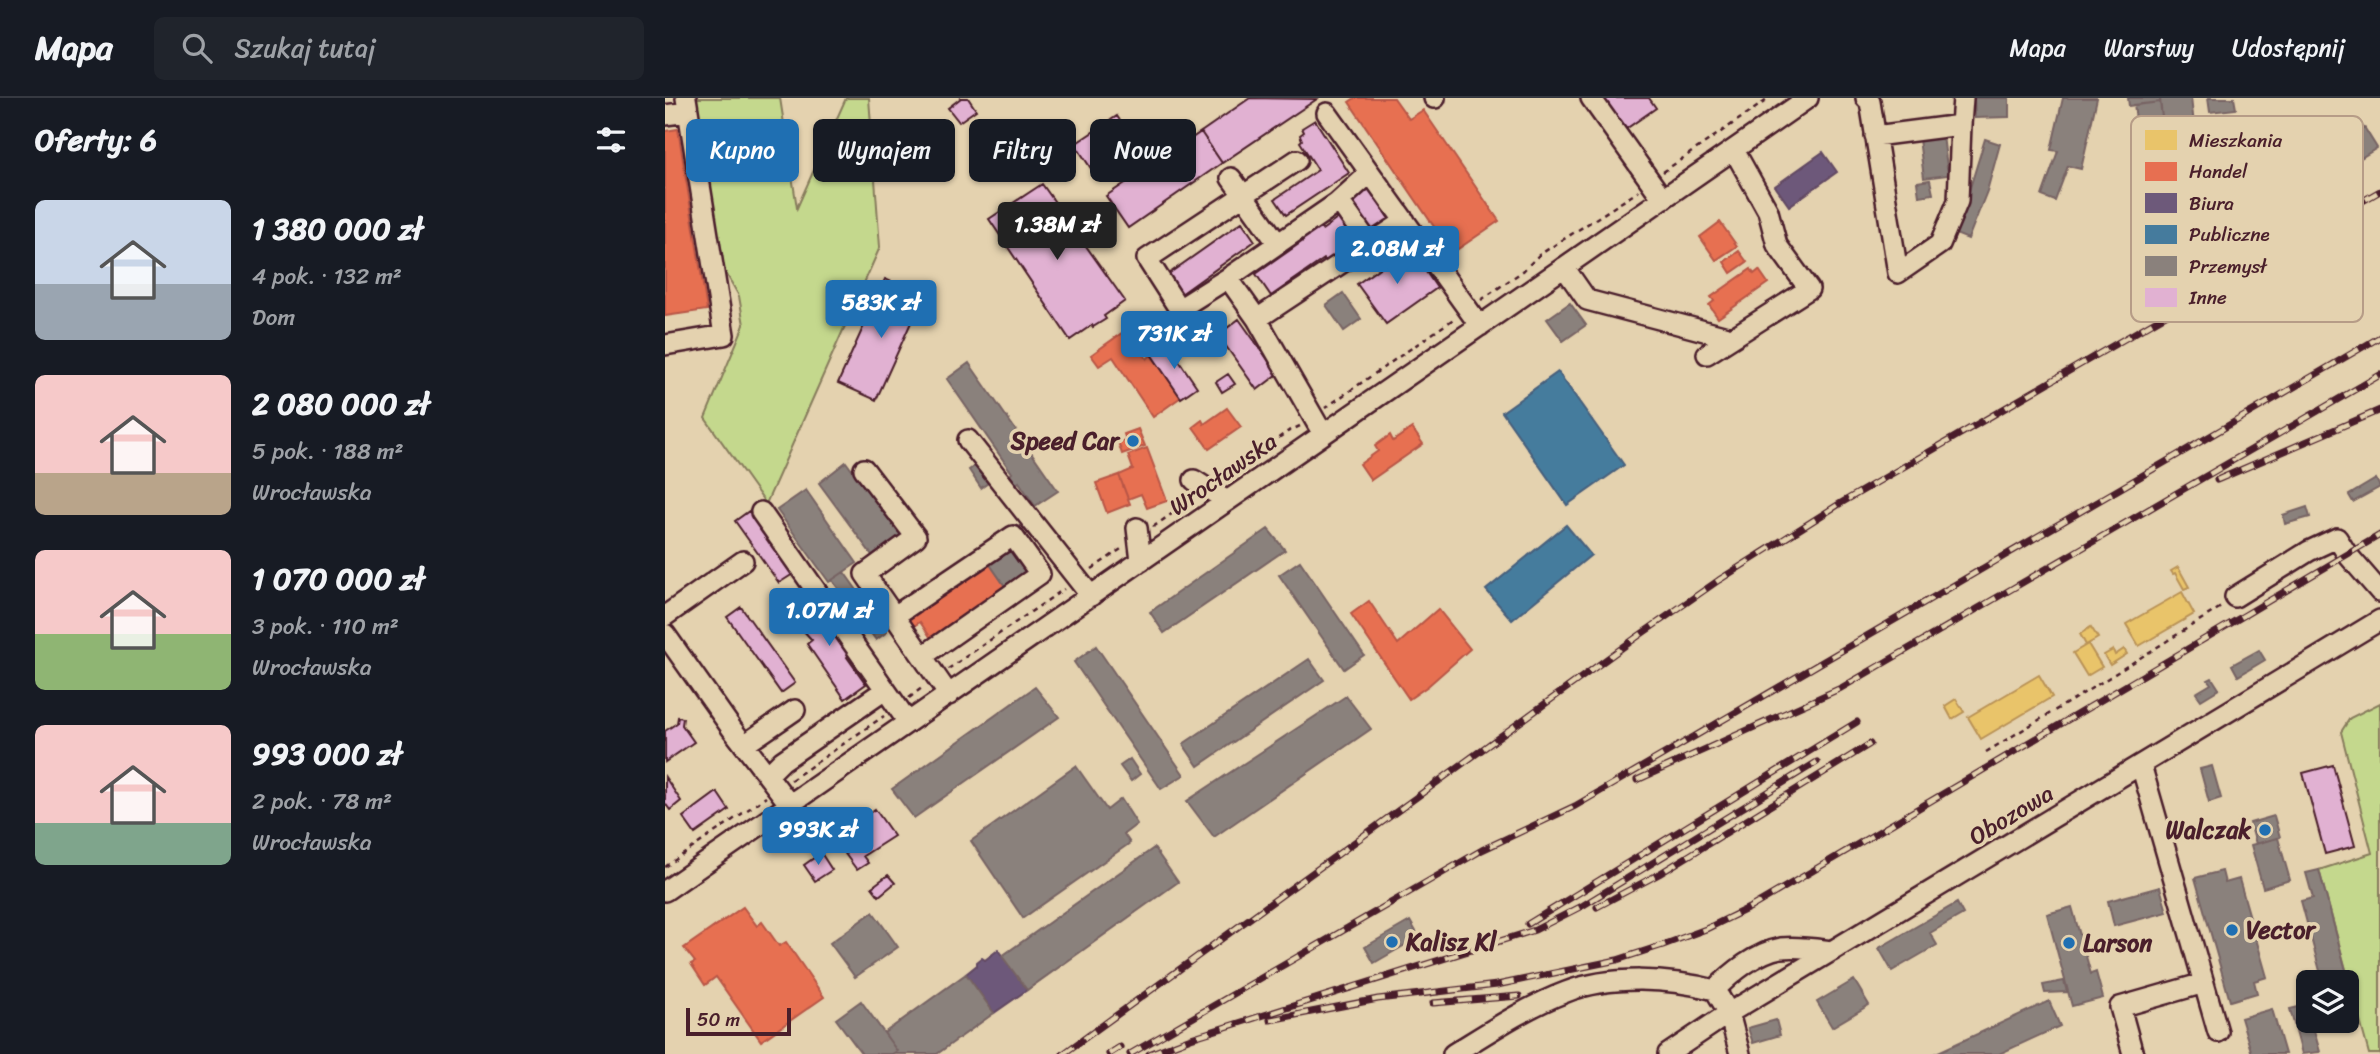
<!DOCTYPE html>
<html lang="pl">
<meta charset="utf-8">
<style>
:root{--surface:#171b24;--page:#20242c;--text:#f1f3f6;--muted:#9ea1a6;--line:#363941;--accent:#1f6fb2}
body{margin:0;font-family:Sriracha,sans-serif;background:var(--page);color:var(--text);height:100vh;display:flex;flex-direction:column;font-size:26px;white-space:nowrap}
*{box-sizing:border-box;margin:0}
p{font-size:23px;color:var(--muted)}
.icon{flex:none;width:38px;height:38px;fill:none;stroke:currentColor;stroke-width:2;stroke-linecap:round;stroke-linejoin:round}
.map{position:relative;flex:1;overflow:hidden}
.panel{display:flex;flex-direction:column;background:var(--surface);width:665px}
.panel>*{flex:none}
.hud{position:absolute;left:21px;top:21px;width:665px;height:63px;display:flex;gap:14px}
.fabs{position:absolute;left:1631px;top:872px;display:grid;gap:14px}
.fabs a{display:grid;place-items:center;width:63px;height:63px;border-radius:10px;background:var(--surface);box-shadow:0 2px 5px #0004;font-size:35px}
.scale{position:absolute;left:21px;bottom:18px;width:105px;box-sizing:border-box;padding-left:7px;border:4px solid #4a1f2b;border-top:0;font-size:19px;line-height:24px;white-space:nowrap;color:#4a1f2b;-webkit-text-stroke:5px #e4d2af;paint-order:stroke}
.price{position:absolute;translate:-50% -60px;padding:0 16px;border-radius:7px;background:var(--accent);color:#fff;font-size:23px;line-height:46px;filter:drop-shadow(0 2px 4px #0008)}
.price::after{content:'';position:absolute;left:50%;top:42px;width:21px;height:16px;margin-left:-10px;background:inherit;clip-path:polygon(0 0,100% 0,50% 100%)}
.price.selected{background:#222;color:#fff}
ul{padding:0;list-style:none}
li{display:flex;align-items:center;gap:21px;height:175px;padding:0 35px}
li span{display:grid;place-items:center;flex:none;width:196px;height:140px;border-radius:10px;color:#555}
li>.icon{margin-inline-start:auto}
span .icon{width:84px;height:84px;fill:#fffc;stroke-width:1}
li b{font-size:30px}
h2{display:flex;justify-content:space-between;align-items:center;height:84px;padding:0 35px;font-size:30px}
.pill{padding:0 24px;border-radius:10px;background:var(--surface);box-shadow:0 2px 5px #0004;font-size:24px;line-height:63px}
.pill.selected{background:var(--accent);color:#fff}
header{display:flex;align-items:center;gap:42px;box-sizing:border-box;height:98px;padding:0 35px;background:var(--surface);border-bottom:2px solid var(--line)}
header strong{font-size:33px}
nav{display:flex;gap:38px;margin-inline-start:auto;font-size:24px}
.search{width:490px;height:63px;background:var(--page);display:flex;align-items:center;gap:18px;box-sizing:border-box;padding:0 24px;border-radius:10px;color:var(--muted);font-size:26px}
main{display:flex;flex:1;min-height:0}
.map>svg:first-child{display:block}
.green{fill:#c4d88d;stroke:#877c5c;stroke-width:2}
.homes{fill:#e9c46a;stroke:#b99257;stroke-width:2}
.shops{fill:#e76f51;stroke:#b85746;stroke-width:2}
.offices{fill:#6d597a;stroke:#624862;stroke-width:2}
.public{fill:#457b9d;stroke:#465f7b;stroke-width:2}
.industry{fill:#8a817c;stroke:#776464;stroke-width:2}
.building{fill:#e1b1d2;stroke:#4a1f2b;stroke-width:2}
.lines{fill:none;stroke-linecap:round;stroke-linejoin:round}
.minor-casing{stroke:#4a1f2b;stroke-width:24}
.path{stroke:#4a1f2b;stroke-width:2.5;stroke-dasharray:5 5;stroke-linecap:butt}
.minor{stroke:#e4d2af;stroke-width:19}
.rail-casing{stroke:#4a1f2b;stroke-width:7}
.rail{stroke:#e4d2af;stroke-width:4.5;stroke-dasharray:13;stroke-linecap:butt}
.poi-dot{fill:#1f6fb2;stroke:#e4d2af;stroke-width:2.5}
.labels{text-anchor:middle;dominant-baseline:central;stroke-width:7;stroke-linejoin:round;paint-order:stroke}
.poi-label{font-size:24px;font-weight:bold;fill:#4a1f2b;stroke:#e4d2af;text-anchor:start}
.street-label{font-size:24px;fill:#4a1f2b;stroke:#e4d2af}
.key{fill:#e4d2af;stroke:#b69c87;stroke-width:2}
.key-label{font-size:19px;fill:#4a1f2b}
</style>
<header>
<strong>Mapa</strong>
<div class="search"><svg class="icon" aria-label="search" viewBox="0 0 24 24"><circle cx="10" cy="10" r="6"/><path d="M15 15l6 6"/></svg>Szukaj tutaj</div>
<nav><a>Mapa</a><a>Warstwy</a><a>Udostępnij</a></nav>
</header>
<main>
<section class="panel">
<h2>Oferty: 6<svg class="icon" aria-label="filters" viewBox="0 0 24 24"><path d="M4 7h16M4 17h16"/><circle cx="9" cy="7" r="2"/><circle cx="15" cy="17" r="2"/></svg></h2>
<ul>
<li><span style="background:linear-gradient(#c9d6e8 60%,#9aa5b1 0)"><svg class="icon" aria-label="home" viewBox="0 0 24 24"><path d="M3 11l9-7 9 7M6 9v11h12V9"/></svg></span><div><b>1 380 000 zł</b><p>4 pok. · 132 m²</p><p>Dom</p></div></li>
<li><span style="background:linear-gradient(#f6c9c9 70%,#b9a48a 0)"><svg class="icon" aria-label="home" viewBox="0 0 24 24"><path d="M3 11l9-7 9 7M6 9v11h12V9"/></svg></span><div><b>2 080 000 zł</b><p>5 pok. · 188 m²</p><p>Wrocławska</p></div></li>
<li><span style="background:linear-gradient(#f6c9c9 60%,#8fb573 0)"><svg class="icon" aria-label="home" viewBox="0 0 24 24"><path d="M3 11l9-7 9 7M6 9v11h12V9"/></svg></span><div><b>1 070 000 zł</b><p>3 pok. · 110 m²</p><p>Wrocławska</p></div></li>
<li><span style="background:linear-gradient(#f6c9c9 70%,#7fa58c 0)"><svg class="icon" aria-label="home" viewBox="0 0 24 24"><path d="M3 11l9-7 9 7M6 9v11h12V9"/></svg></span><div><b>993 000 zł</b><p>2 pok. · 78 m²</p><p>Wrocławska</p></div></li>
</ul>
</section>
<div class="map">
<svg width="1715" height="956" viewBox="0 0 1715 956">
<rect width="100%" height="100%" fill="#e4d2af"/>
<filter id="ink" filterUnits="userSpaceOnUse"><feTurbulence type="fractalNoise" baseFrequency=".0143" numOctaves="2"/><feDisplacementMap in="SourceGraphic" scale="14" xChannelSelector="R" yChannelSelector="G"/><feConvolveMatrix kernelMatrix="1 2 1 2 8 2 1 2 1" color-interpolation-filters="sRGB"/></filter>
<g filter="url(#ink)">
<path class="green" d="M28 0H115L132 110 181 0H204L215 149 101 406 40 320 79 227 74 198 54 163Z
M1715 605V956H1704L1654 772 1707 755 1676 634 1685 620Z"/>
<path class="homes" d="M1513 469 1524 489 1519 491 1510 475 1508 476 1506 473Z
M1517 494 1529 516 1474 548 1461 526Z
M1426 529 1433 540 1421 547 1415 536Z
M1423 546 1437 569 1422 578 1408 555Z
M1459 551 1462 556 1445 567 1439 557 1448 552 1450 557Z
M1374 577 1387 599 1316 641 1303 619Z
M1291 601 1299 614 1287 621 1280 608Z"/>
<path class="shops" d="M690 0H729L744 21 758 12 834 123 787 155 684 4Z
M13 31 42 212 0 218V33Z
M1055 124 1072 148 1051 162 1035 139Z
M1074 153 1082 164 1066 175 1059 164Z
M1086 171 1089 176 1094 172 1103 185 1053 220 1044 207 1049 203 1046 199Z
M461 232 482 261 486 257 516 299 488 319 448 259 434 268 426 257Z
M562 310 576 329 544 351 528 329 537 322 539 326Z
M747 330 758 346 706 382 695 366 713 353 710 348 725 337 728 343Z
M473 331 480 348 457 356 453 344 461 342 459 336Z
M482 350 502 403 482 410 476 396 463 401 454 377 468 371 463 357Z
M454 377 465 406 442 415 431 385Z
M324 465 340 488 266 540 255 524 249 528 244 521Z
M704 503 733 546 773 511 805 551 763 588 744 601 686 516Z
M78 809 92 828 97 824 114 848 121 844 159 899 96 943 51 879 40 887 26 866 30 864 19 850Z"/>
<path class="offices" d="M1158 54 1172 74 1124 108 1110 88Z
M333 852 362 892 329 915 301 876 312 867V864L317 860 320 862Z"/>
<path class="public" d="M893 274 959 367 902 407 837 314Z
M901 427 926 457 847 522 821 492Z"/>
<path class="industry" d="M1309 0H1344V19L1310 20Z
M1398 0H1432L1416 71 1403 68 1390 103 1377 98 1393 53 1386 52Z
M1463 0H1495V4L1464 8Z
M1495 0H1526L1531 44 1500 49Z
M1543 0H1569L1571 11 1545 14Z
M1495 4 1500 43 1474 45 1469 7Z
M1699 29 1712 50 1678 71 1665 49Z
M1278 38 1283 77 1259 80 1254 41Z
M1320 41 1335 46 1322 93 1303 141 1288 135 1301 103Z
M1265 82 1268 96 1254 98 1252 84Z
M678 195 696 221 679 233 661 207Z
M905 205 921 227 898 243 882 221Z
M304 265 393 393 370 408 354 384 351 386 345 377 347 375 282 281Z
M181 364 235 437 207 457 154 385Z
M311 367 323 385 316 390 304 372Z
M1711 381 1715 389 1688 404 1684 397Z
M141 392 192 465 164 484 112 412Z
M1642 409 1645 419 1620 426 1618 417Z
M603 431 620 452 499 535 485 514Z
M349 448 365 470 340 488 324 465Z
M635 463 699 557 679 571 614 477Z
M179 474 222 534 211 542 167 482Z
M431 548 519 677 496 691 409 564Z
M1594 552 1600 562 1573 578 1567 567Z
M644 561 659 582 533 668 518 646Z
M1547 580 1554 591 1536 602 1531 595 1546 586 1543 582Z
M370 589 394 619 249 720 227 691Z
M681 598 706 631 549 739 522 703Z
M465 661 475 676 466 683 455 668Z
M411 668 442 712 456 701 472 726 459 736 465 745 358 820 306 743Z
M1547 668 1556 700 1544 704 1535 671Z
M1609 718 1615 739 1591 746 1585 725Z
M1613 740 1625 782 1598 790 1586 747Z
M489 750 513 784 362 892 337 858Z
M1654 772 1687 895 1682 897V884H1658L1636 803 1648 800 1641 775Z
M1557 773 1560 785 1574 781 1602 879 1589 883 1592 895 1565 903 1530 780Z
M1495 789 1502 814 1449 828 1443 803Z
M1292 805 1298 816 1265 835 1272 847 1227 873 1214 850Z
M1407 809 1426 876 1431 874 1438 900 1407 908 1382 816Z
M208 814 233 849 190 879 165 845Z
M745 823 754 839 709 865 700 849Z
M301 876 329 915 272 956H227L232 953 219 935Z
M1189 882 1204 907 1167 929 1152 904Z
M1399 883 1402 894 1380 895 1378 887Z
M196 903 232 953 227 956H197L171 921Z
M1384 903 1395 928 1334 956H1269Z
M1642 907 1643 922H1646L1655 954 1637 956 1625 911Z
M1607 911 1620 956H1587L1576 920Z
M1111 922 1115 937 1088 945 1083 930Z"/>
<path class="building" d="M296 0H303L311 12 294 24 283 10Z
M585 0 652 1 557 65 536 34Z
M936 0H984L991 10 958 33Z
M452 18 471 47 429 75 410 46Z
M650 22 684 75 621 117 610 101 653 72 635 44 637 42 635 37 639 34 637 30Z
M536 34 557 65 463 130 441 98Z
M377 86 460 203 439 218 441 221 428 229 427 227 405 242 324 121Z
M702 88 724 121 706 133 684 100Z
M675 119 693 144 662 165 659 161 606 198 591 176 638 143 636 140 654 125 657 132Z
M577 124 590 143 516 196 502 177Z
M744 149 772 190 721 226 692 186Z
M220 181 258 198 211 302 173 285Z
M574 221 613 276 592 292 553 237Z
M502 245 532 289 516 300 486 256Z
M563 276 570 286 557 294 551 284Z
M84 413 128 476 114 485 70 423Z
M142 500 190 551 182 559 201 586 180 601 142 546 147 542 124 517Z
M76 509 130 585 116 595 62 519Z
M13 619 18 620 17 627 29 644 0 664V633L12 625Z
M1668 667 1690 748 1660 756 1638 675Z
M0 679 16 703 5 712 0 705Z
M52 694 64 712 30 736 18 719Z
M210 711 229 738 198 758 203 765 192 772 169 741Z
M156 755 167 772 150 783 139 767Z
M223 777 230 785 214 798 207 789Z"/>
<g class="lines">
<g class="minor-casing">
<path id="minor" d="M769 0H770
M926 0 998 101
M1201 0 1205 4 1233 175 1275 146 1293 103 1296 27 1210 38
M662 15 815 228
M0 17 23 14
M1296 27 1298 0
M705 75 672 105 563 180 592 221 740 123
M566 80 613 146
M674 103 705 147
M899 169 922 202 1066 240
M563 180 514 211 482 161 632 62
M592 221 658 336
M0 247 59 237 21 0
M1042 256 1144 191 1112 147 1103 113 1069 52
M303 342 426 498
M199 371 251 439 200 476 284 597
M529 382 562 403
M96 414 243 624
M472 430 476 463
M1570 499 1644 453 1672 440 1682 456 1715 494
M231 517 348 438 375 476 258 558
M0 518 78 463
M0 536 67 631 125 707
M79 647 130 612
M1476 667 1553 934
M103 677 117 663 220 592
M0 793 1143 0
M1050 892C1066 875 1092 854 1116 850 1133 848 1151 851 1167 853
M788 956C824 934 861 909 901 894 946 877 1004 880 1050 892L1064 915 1075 956
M1003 956 1064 915 1715 522
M1468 956 1455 909 1539 885"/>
</g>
<path class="path" d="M998 74 1105 0
M816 202 858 173 874 157 974 93
M660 310 790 220
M556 380 622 334 635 328
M488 429 528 401
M427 471 459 449
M283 571 399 491
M244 600 258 589
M1321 654 1432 587 1556 509
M126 682 219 618
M0 769 101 699"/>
<use href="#minor" class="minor"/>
<g class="rail-casing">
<path id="rail" d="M1552 382 1715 312
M972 682 1176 590 1715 277
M932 809 994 776 1205 646
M863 826 1192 624
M768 905 854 898
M605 922 713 901 832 887 952 862 998 847 1041 831 1086 809 1144 775 1715 437
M398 956 972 539 1054 482 1176 405 1715 93
M444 956 455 949
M465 956 817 752 910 708 1715 239
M484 956 526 940 870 832 917 808 1152 664"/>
</g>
<use href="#rail" class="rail"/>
</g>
</g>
<g class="poi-dot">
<circle cx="468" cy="343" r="7"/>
<circle cx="1600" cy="732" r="7"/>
<circle cx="1567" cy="832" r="7"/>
<circle cx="727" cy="844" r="7"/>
<circle cx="1404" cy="845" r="7"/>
</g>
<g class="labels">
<g class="poi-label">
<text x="454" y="343" text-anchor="end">Speed Car</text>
<text x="1586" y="732" text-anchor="end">Walczak</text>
<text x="1581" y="832">Vector</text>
<text x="741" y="844">Kalisz Kl</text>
<text x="1418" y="845">Larson</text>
</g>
<g class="street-label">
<text transform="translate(558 376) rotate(-35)">Wrocławska</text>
<text transform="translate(1346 717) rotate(-31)">Obozowa</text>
</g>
</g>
<rect x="1466" y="18" width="232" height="206" rx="10" class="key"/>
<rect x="1480" y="32" width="32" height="20" fill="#e9c46a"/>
<rect x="1480" y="64" width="32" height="19" fill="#e76f51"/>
<rect x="1480" y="95" width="32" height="20" fill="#6d597a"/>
<rect x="1480" y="127" width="32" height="19" fill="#457b9d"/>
<rect x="1480" y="158" width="32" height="20" fill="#8a817c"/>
<rect x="1480" y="190" width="32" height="19" fill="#e1b1d2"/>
<g class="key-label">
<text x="1524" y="49">Mieszkania</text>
<text x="1524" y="80">Handel</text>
<text x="1524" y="112">Biura</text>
<text x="1524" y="143">Publiczne</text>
<text x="1524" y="175">Przemysł</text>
<text x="1524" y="206">Inne</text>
</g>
</svg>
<div class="fabs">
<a><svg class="icon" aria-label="layers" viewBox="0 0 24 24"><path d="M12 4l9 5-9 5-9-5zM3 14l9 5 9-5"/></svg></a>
</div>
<div class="scale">50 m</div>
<b class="price selected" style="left:392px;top:164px">1.38M zł</b>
<b class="price" style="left:732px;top:188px">2.08M zł</b>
<b class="price" style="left:216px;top:242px">583K zł</b>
<b class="price" style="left:509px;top:273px">731K zł</b>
<b class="price" style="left:164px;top:550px">1.07M zł</b>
<b class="price" style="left:153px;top:769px">993K zł</b>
<div class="hud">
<a class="pill selected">Kupno</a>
<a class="pill">Wynajem</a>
<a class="pill">Filtry</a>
<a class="pill">Nowe</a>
</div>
</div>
</main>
